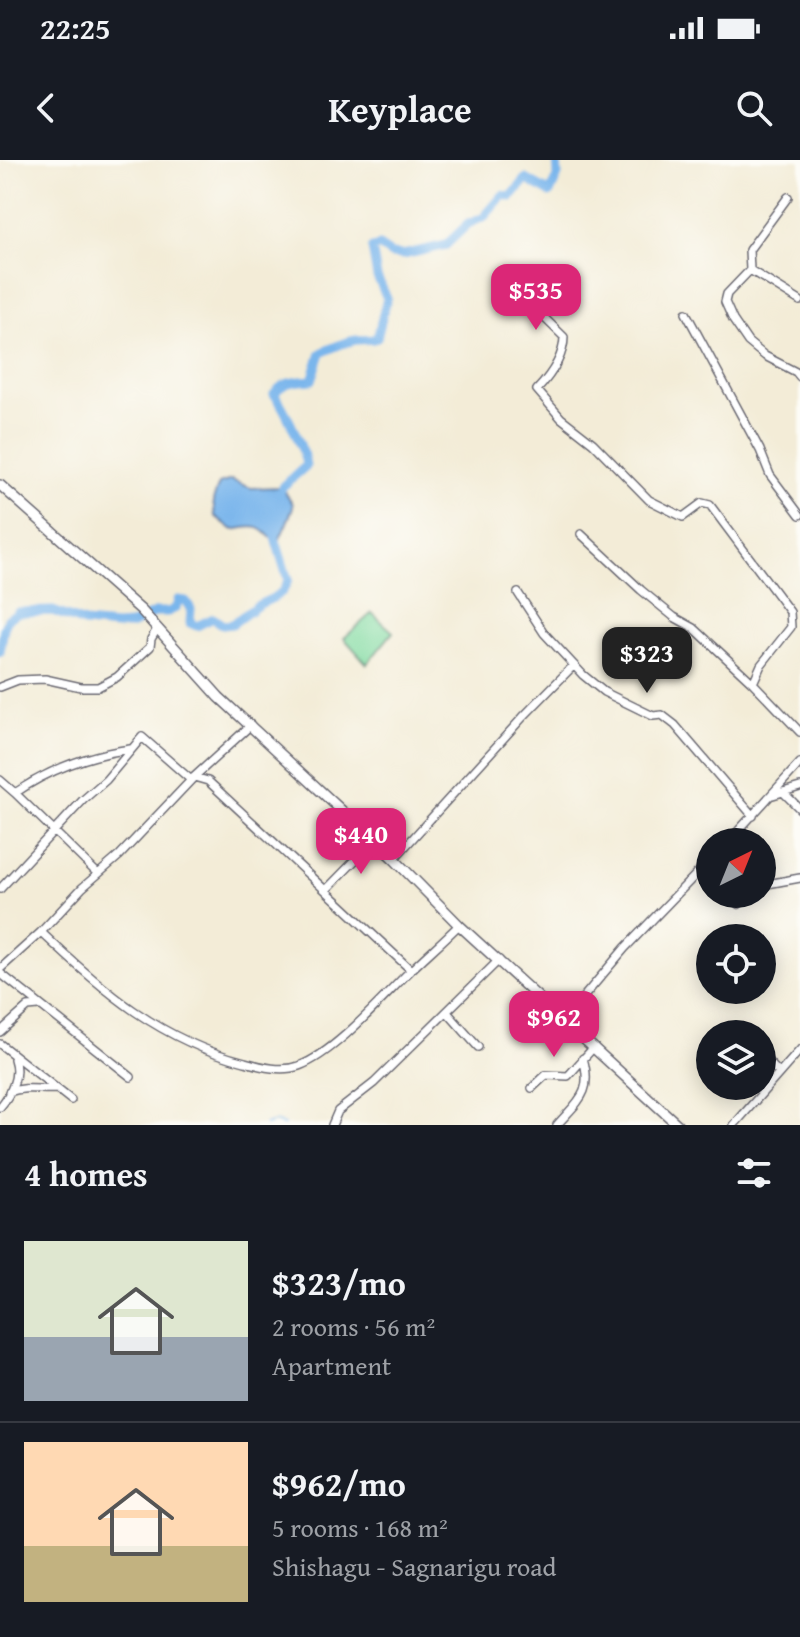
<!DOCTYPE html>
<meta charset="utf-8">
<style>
:root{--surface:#171b24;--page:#242831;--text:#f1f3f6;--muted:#9ea1a6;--line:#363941;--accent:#db2777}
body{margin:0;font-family:"Gentium Book Plus",serif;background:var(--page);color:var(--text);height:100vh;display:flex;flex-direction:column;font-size:30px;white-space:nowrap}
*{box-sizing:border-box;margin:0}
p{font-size:26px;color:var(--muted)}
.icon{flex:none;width:44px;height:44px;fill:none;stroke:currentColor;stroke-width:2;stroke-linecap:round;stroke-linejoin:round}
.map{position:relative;height:965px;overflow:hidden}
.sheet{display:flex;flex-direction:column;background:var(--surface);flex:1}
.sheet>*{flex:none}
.needle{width:52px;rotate:43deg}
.controls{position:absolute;left:696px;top:668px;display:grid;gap:16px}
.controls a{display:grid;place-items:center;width:80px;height:80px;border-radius:50%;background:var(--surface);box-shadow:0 4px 20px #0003;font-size:40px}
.price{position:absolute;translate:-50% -68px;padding:0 18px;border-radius:16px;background:var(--accent);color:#fff;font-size:26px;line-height:52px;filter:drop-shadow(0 2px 4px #0008)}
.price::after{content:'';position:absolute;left:50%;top:48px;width:24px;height:18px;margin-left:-12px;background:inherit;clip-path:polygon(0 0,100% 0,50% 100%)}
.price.active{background:#222;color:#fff}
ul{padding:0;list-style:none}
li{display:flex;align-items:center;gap:24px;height:200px;padding:0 24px}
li+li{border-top:2px solid var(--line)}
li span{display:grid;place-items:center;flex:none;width:224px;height:160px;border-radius:0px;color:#555}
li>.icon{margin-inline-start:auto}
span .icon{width:96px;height:96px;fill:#fffc;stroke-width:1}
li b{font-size:34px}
h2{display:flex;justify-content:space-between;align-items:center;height:96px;padding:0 24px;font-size:34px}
.status{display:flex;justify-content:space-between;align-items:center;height:56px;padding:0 40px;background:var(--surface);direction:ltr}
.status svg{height:22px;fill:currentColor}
header{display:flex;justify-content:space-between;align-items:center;height:104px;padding:0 24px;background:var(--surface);font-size:36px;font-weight:800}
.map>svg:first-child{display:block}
.green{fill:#80daa0;stroke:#517e6e;stroke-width:2}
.water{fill:#7ab6ec;stroke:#4e6c94;stroke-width:2}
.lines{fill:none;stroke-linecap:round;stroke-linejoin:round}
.stream{stroke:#7ab6ec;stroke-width:2}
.river{stroke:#7ab6ec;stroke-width:9}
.minor-casing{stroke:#6b6972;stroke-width:10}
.major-casing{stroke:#6b6972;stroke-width:12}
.minor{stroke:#fff;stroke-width:7}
.major{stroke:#fff;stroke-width:9}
</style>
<div class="status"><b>22:25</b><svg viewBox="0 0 49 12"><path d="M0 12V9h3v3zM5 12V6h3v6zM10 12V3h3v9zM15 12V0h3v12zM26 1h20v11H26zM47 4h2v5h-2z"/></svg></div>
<header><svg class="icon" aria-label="back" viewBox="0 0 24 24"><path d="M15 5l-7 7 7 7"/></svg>Keyplace<svg class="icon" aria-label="search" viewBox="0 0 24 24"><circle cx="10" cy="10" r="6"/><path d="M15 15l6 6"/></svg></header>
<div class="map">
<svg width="800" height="965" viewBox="0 0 800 965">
<rect width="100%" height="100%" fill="#fdfcf7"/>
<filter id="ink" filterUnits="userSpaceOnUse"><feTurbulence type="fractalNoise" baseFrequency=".0125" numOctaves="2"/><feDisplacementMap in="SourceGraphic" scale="16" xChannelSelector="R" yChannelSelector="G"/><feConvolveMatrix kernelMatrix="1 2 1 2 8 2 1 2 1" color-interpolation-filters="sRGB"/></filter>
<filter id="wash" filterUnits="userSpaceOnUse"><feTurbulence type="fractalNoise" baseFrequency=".006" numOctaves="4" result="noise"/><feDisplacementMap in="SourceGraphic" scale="32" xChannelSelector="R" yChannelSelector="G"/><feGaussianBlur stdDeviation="1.8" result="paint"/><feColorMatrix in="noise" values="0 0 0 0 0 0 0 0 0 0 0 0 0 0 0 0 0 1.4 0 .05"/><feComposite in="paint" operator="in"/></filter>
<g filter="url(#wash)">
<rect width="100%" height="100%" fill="#f3ecd7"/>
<path class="green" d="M372 453 393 472 367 504 344 478Z"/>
<path class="water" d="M231 320 251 328 282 327C284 333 292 340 293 345 294 349 280 378 277 385 261 365 258 365 233 370L215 356 213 340 219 324Z"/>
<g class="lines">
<path class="stream" d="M265 965 274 962 284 965"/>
<path class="river" d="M278 336 282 327 306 306C305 291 284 246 274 234 283 221 297 221 312 220L321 193C332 188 343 182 356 180 364 179 369 181 377 178L387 138 377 117 372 88 379 86 391 94 403 95 446 85 468 64 484 57 503 35 511 37 526 19 550 33 558 15 557 0
M0 492 4 468 8 459 18 452 53 451 84 463 116 466 131 465 156 452H168L176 448 178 440 186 441 191 449 190 463 197 466 213 458 223 465 232 464 258 445 273 438 283 431 288 420 274 374"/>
</g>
</g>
<g filter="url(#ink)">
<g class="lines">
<g class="minor-casing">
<path id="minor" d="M788 37 749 90 750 110 800 141
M750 110 727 134 725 142 733 160 748 182 765 196 796 212 800 217
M514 120 524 138 564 177C564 197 550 216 537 230L561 258 593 283 649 340 683 357 702 343 710 345 790 452 791 467 761 505 753 523
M686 153 760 290 770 315 800 355
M581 374 641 430 674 457 694 468 753 523 800 572
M518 433 544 473 583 515 604 532 653 556 662 555 675 565 753 656
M0 527 18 520 45 519 81 527H98L117 517 150 487 151 479 157 469
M194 617 208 621 411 810
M0 620 15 633C50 609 88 595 130 589
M783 632 800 649
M15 633 98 714
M773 635 800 627
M728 682 800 603
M394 699 523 557 574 505
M762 725 800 718
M0 729 83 640 106 620 142 577 191 620
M326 730 374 681
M728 734 739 744 750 734
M41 772C103 831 161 881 245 902 262 907 282 912 299 906 334 893 379 842 406 815 423 798 442 782 459 765
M0 809 41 772 82 728 119 696 194 617 251 565
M0 813 131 917
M447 852 478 887
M564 860 625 788 710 700
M0 872 28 847 39 846
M0 884 71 940
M762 895 779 913
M532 928 546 915 568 916 594 887
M9 932C26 926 39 930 56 929
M0 947C11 934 20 916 14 899
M332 965 338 951 374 923 499 800
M557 965C579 940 593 933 583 898
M734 965 800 890"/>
</g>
<g class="major-casing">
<path id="major" d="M0 325 141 450 219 537 394 699 459 765 678 965"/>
</g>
<use href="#minor" class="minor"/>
<use href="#major" class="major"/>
</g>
</g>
</svg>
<div class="controls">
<a><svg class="needle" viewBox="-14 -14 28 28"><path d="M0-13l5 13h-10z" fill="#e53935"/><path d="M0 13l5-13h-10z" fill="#9ea1a6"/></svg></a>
<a><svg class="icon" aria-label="locate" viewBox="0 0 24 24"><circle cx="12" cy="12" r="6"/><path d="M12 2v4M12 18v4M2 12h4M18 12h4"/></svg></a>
<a><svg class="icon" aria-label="layers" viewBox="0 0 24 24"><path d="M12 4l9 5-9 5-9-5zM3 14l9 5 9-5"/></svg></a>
</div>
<b class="price" style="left:536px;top:172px">$535</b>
<b class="price active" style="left:647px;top:535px">$323</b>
<b class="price" style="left:361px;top:716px">$440</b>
<b class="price" style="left:554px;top:899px">$962</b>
</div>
<section class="sheet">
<h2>4 homes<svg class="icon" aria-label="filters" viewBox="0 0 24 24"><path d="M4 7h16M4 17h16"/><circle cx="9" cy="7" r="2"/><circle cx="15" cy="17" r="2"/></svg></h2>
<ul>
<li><span style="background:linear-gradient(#dfe7d0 60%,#9aa5b1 0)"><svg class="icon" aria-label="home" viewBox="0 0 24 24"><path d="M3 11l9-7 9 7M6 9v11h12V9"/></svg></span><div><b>$323/mo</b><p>2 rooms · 56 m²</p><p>Apartment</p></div></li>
<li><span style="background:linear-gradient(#ffd9b3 65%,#c2b280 0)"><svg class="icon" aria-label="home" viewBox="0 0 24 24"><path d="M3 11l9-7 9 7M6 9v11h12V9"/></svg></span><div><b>$962/mo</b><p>5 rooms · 168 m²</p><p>Shishagu - Sagnarigu road</p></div></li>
</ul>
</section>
